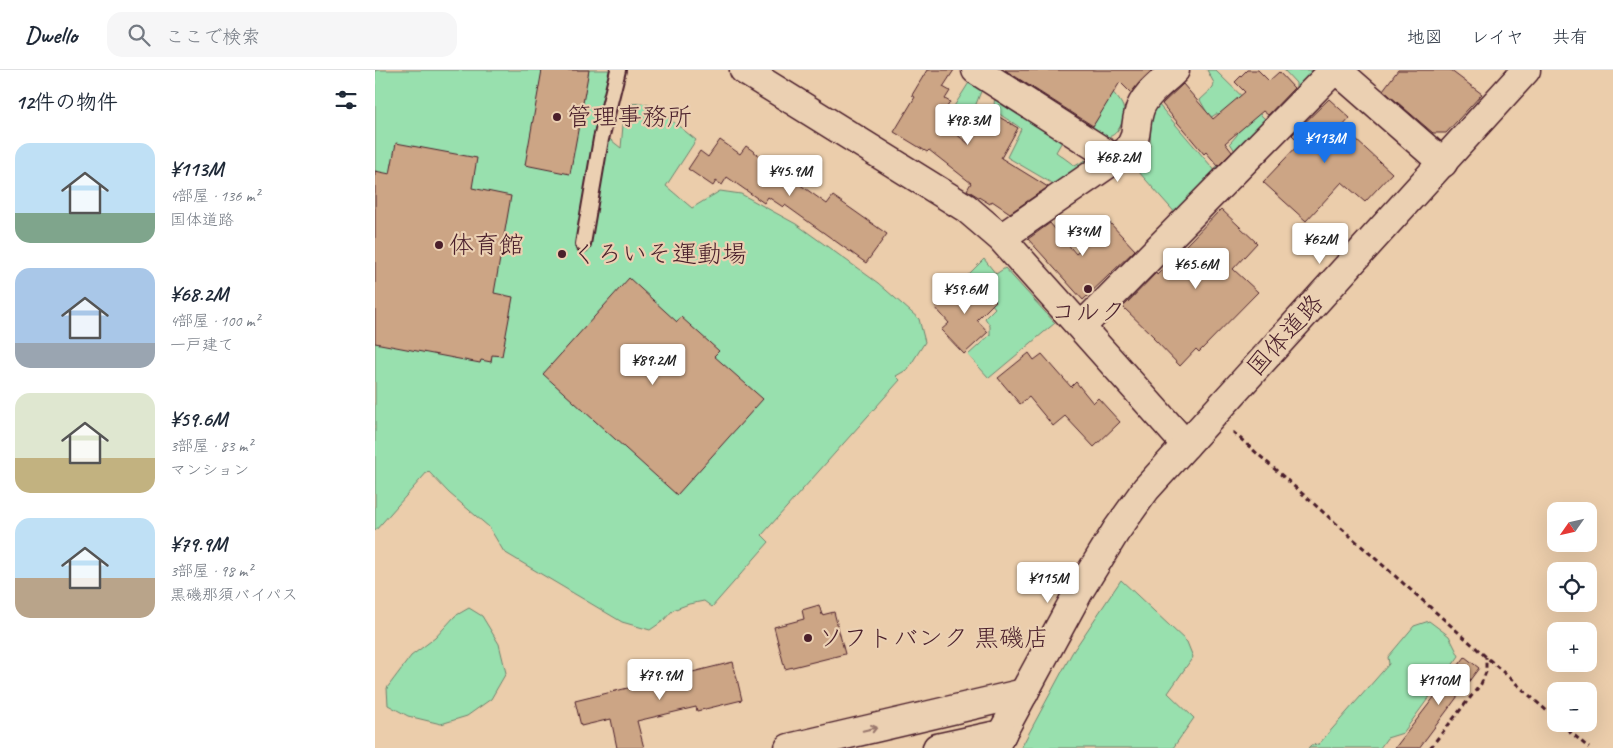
<!DOCTYPE html>
<html lang="ja">
<meta charset="utf-8">
<style>
:root{--surface:#fff;--page:#f6f6f7;--text:#1f2937;--muted:#747a83;--line:#e0e1e3;--accent:#1a73e8}
body{margin:0;font-family:Caveat,"Klee One",sans-serif;background:var(--page);color:var(--text);height:100vh;display:flex;flex-direction:column;font-size:19px;white-space:nowrap}
*{box-sizing:border-box;margin:0}
p{font-size:16px;color:var(--muted)}
.icon{flex:none;width:28px;height:28px;fill:none;stroke:currentColor;stroke-width:2;stroke-linecap:round;stroke-linejoin:round}
.map{position:relative;flex:1;overflow:hidden}
.panel{display:flex;flex-direction:column;background:var(--surface);width:375px}
.panel>*{flex:none}
.needle{width:32px;rotate:236deg}
.controls{position:absolute;left:1172px;top:432px;display:grid;gap:10px}
.controls a{display:grid;place-items:center;width:50px;height:50px;border-radius:10px;background:var(--surface);box-shadow:0 5px 20px #0002;font-size:25px}
.price{position:absolute;translate:-50% -42px;padding:0 11px;border-radius:5px;background:#fff;color:#222;font-size:16px;line-height:32px;filter:drop-shadow(0 1px 2px #0008)}
.price::after{content:'';position:absolute;left:50%;top:30px;width:15px;height:11px;margin-left:-8px;background:inherit;clip-path:polygon(0 0,100% 0,50% 100%)}
.price.current{background:var(--accent);color:#fff}
ul{padding:0;list-style:none}
li{display:flex;align-items:center;gap:15px;height:125px;padding:0 15px}
li span{display:grid;place-items:center;flex:none;width:140px;height:100px;border-radius:15px;color:#555}
li>.icon{margin-inline-start:auto}
span .icon{width:60px;height:60px;fill:#fffc;stroke-width:1}
li b{font-size:21px}
h2{display:flex;justify-content:space-between;align-items:center;height:60px;padding:0 15px;font-size:21px}
header{display:flex;align-items:center;gap:30px;box-sizing:border-box;height:70px;padding:0 25px;background:var(--surface);border-bottom:1px solid var(--line)}
header strong{font-size:24px}
nav{display:flex;gap:28px;margin-inline-start:auto;font-size:18px}
.search{width:350px;height:45px;background:var(--page);display:flex;align-items:center;gap:12px;box-sizing:border-box;padding:0 18px;border-radius:15px;color:var(--muted);font-size:19px}
main{display:flex;flex:1;min-height:0}
.map>svg:first-child{display:block}
.green{fill:#98e0ae;stroke:#71806c}
.building{fill:#cca585;stroke:#4a1f2b}
.lines{fill:none;stroke-linecap:round;stroke-linejoin:round}
.lane-casing{stroke:#4a1f2b;stroke-width:18}
.street-casing{stroke:#4a1f2b;stroke-width:31}
.secondary-casing{stroke:#4a1f2b;stroke-width:31}
.primary-casing{stroke:#4a1f2b;stroke-width:31}
.path{stroke:#4a1f2b;stroke-width:3;stroke-dasharray:5 4;stroke-linecap:butt}
.lane{stroke:#ebd0b2;stroke-width:14}
.street{stroke:#ebd0b2;stroke-width:28}
.secondary{stroke:#ebd0b2;stroke-width:28}
.primary{stroke:#ebd0b2;stroke-width:28}
.oneway{stroke:#9a786e}
.poi-dot{fill:#4a1f2b;stroke:#ebd0b2;stroke-width:2}
.labels{text-anchor:middle;dominant-baseline:central;stroke-width:4.5;stroke-linejoin:round;paint-order:stroke}
.poi-label{font-size:25px;fill:#4a1f2b;stroke:#ebd0b2;text-anchor:start}
.street-label{font-size:25px;fill:#4a1f2b;stroke:#ebd0b2}
</style>
<header>
<strong>Dwello</strong>
<div class="search"><svg class="icon" aria-label="search" viewBox="0 0 24 24"><circle cx="10" cy="10" r="6"/><path d="M15 15l6 6"/></svg>ここで検索</div>
<nav><a>地図</a><a>レイヤ</a><a>共有</a></nav>
</header>
<main>
<section class="panel">
<h2>12件の物件<svg class="icon" aria-label="filters" viewBox="0 0 24 24"><path d="M4 7h16M4 17h16"/><circle cx="9" cy="7" r="2"/><circle cx="15" cy="17" r="2"/></svg></h2>
<ul>
<li><span style="background:linear-gradient(#bfe0f5 70%,#7fa58c 0)"><svg class="icon" aria-label="home" viewBox="0 0 24 24"><path d="M3 11l9-7 9 7M6 9v11h12V9"/></svg></span><div><b>¥113M</b><p>4部屋 · 136 m²</p><p>国体道路</p></div></li>
<li><span style="background:linear-gradient(#a9c7e8 75%,#9aa5b1 0)"><svg class="icon" aria-label="home" viewBox="0 0 24 24"><path d="M3 11l9-7 9 7M6 9v11h12V9"/></svg></span><div><b>¥68.2M</b><p>4部屋 · 100 m²</p><p>一戸建て</p></div></li>
<li><span style="background:linear-gradient(#dfe7d0 65%,#c2b280 0)"><svg class="icon" aria-label="home" viewBox="0 0 24 24"><path d="M3 11l9-7 9 7M6 9v11h12V9"/></svg></span><div><b>¥59.6M</b><p>3部屋 · 83 m²</p><p>マンション</p></div></li>
<li><span style="background:linear-gradient(#bfe0f5 60%,#b9a48a 0)"><svg class="icon" aria-label="home" viewBox="0 0 24 24"><path d="M3 11l9-7 9 7M6 9v11h12V9"/></svg></span><div><b>¥79.9M</b><p>3部屋 · 98 m²</p><p>黒磯那須バイパス</p></div></li>
</ul>
</section>
<div class="map">
<svg width="1238" height="678" viewBox="0 0 1238 678">
<rect width="100%" height="100%" fill="#ebcdab"/>
<filter id="ink" filterUnits="userSpaceOnUse"><feTurbulence type="fractalNoise" baseFrequency=".02" numOctaves="2"/><feDisplacementMap in="SourceGraphic" scale="10" xChannelSelector="R" yChannelSelector="G"/><feConvolveMatrix kernelMatrix="1 2 1 2 8 2 1 2 1" color-interpolation-filters="sRGB"/></filter>
<g filter="url(#ink)">
<path class="green" d="M0 0H235L222 59 246 78 248 55 255 34 267 33 280 37 321 70 291 116 317 138 345 121 366 124 421 154 503 213 544 249 550 272 533 299 521 306 525 310 387 465 394 472 337 537 329 531 314 534 298 540 288 551 275 560 247 552 129 482 114 457 74 423 53 401 0 461Z
M832 0H840L891 50 921 20V13L909 0H945L844 101 840 98 860 81 855 73 862 65 864 58 851 43 841 44 835 48 825 30 838 18 839 13Z
M595 11 607 19 601 34 602 43 596 54 591 60 571 49Z
M733 17C738 23 745 29 748 37 751 48 743 69 729 67 726 67 721 63 718 61V56L735 27Z
M620 28 689 68 681 82 700 96 710 90 715 95 685 118 632 87 646 59C635 48 615 45 620 28Z
M783 34 842 103 802 145 755 92 775 76 776 49Z
M609 189 621 204 630 198 680 253 614 308 593 285 615 265V256L610 248 620 238 593 205Z
M746 510 812 572 818 587 793 623 819 648 798 678H646L697 583Z
M94 538 107 546 124 574 131 603 116 629 92 646 66 654 33 646 13 635 12 618 36 586 60 568 80 546Z
M1054 551 1074 566 1084 586 1028 663 1012 668 1005 678H933L936 675 944 674 1014 594 1013 587 1039 556Z"/>
<path class="building" d="M167 0H214L195 104 150 95Z
M552 0H579L568 17 575 21 570 29 575 32 564 51 594 74 614 41 643 58 626 88 673 117 635 143 617 131 615 134 592 120 596 113 554 80 552 82 519 62 540 27 537 25Z
M630 0H777L756 23 745 12 718 56Z
M872 0H883L894 11 904 2 919 18 893 45 888 41 850 73 857 82 843 96 831 82 829 84 787 34 808 14 838 49 870 22 860 12Z
M1023 0H1075L1107 24 1071 63H1058L1008 20Z
M954 29 975 48 967 57 1017 103 990 132 967 112 931 151 888 112 925 73 917 65Z
M345 70 365 84 371 76 452 134 458 126 512 164 491 193 410 135 408 137 393 127 389 133 352 107 347 115 341 111 338 116 313 99 325 81 333 87Z
M21 73 102 88 97 118 136 126 119 223 138 227 127 286 117 285 116 292 106 290 105 293 0 273V101L15 104Z
M846 139 882 173 858 199 883 222 824 282 821 279 805 296 778 268 779 267 748 237 781 203 782 205Z
M675 153 701 184 735 153 760 180 708 230 653 169Z
M254 208 302 252 306 247 344 281 339 286 388 329 302 425 168 304Z
M589 209 599 220 605 214 621 231 602 250 613 262 589 284 566 260 574 253 560 237Z
M654 283 659 290 667 284 696 317 701 312 718 333 723 328 745 352 719 377 690 346 678 356 654 327 645 334 623 308Z
M444 535 447 545 459 542 470 584 410 599 399 557 429 549 427 540Z
M1090 587 1104 598 1044 678H1020Z
M358 592 367 630 322 641 321 637 262 651 269 678H242L236 649 206 656 200 631Z"/>
<g class="lines">
<g class="lane-casing">
<path id="lane" d="M208 174 226 69 243 0"/>
</g>
<g class="street-casing">
<path id="street" d="M369 0 591 138 626 168 811 375
M601 0 740 89
M962 0 1068 93
M626 168 753 80C764 64 759 58 764 42 768 25 788 12 800 0
M706 257 959 0"/>
</g>
<g class="secondary-casing">
<path id="secondary" d="M619 678 703 523 741 461 771 419 1151 0"/>
</g>
<g class="primary-casing">
<path id="primary" d="M414 678 649 623
M562 678 627 664"/>
</g>
<path class="path" d="M858 362 1181 649
M1186 654 1214 678
M1055 678 1106 614 1111 602V587"/>
<use href="#lane" class="lane"/>
<use href="#street" class="street"/>
<use href="#secondary" class="secondary"/>
<use href="#primary" class="primary"/>
</g>
<defs><path id="oneway-shaft" d="M-6 0H5M1.5-3L5.5 0L1.5 3" fill="none" stroke-width="1.6" stroke-linecap="round" stroke-linejoin="round" transform="scale(1.25)"/></defs>
<use class="oneway" href="#oneway-shaft" transform="translate(495 659) rotate(-13)"/>
</g>
<g class="poi-dot">
<circle cx="182" cy="47" r="5"/>
<circle cx="64" cy="175" r="5"/>
<circle cx="187" cy="184" r="5"/>
<circle cx="713" cy="219" r="5"/>
<circle cx="433" cy="568" r="5"/>
</g>
<g class="labels">
<g class="poi-label">
<text x="192" y="47">管理事務所</text>
<text x="74" y="175">体育館</text>
<text x="197" y="184">くろいそ運動場</text>
<text x="713" y="242" text-anchor="middle">コルク</text>
<text x="443" y="568">ソフトバンク 黒磯店</text>
</g>
<g class="street-label">
<text transform="translate(910 265) rotate(-48)">国体道路</text>
</g>
</g>
</svg>
<div class="controls">
<a><svg class="needle" viewBox="-14 -14 28 28"><path d="M0-13l5 13h-10z" fill="#e53935"/><path d="M0 13l5-13h-10z" fill="#747a83"/></svg></a>
<a><svg class="icon" aria-label="locate" viewBox="0 0 24 24"><circle cx="12" cy="12" r="6"/><path d="M12 2v4M12 18v4M2 12h4M18 12h4"/></svg></a>
<a>+</a>
<a>−</a>
</div>
<b class="price" style="left:593px;top:76px">¥98.3M</b>
<b class="price current" style="left:950px;top:94px">¥113M</b>
<b class="price" style="left:743px;top:113px">¥68.2M</b>
<b class="price" style="left:415px;top:127px">¥45.9M</b>
<b class="price" style="left:708px;top:187px">¥34M</b>
<b class="price" style="left:945px;top:195px">¥62M</b>
<b class="price" style="left:821px;top:220px">¥65.6M</b>
<b class="price" style="left:590px;top:245px">¥59.6M</b>
<b class="price" style="left:278px;top:316px">¥89.2M</b>
<b class="price" style="left:673px;top:534px">¥115M</b>
<b class="price" style="left:285px;top:631px">¥79.9M</b>
<b class="price" style="left:1064px;top:636px">¥110M</b>
</div>
</main>
